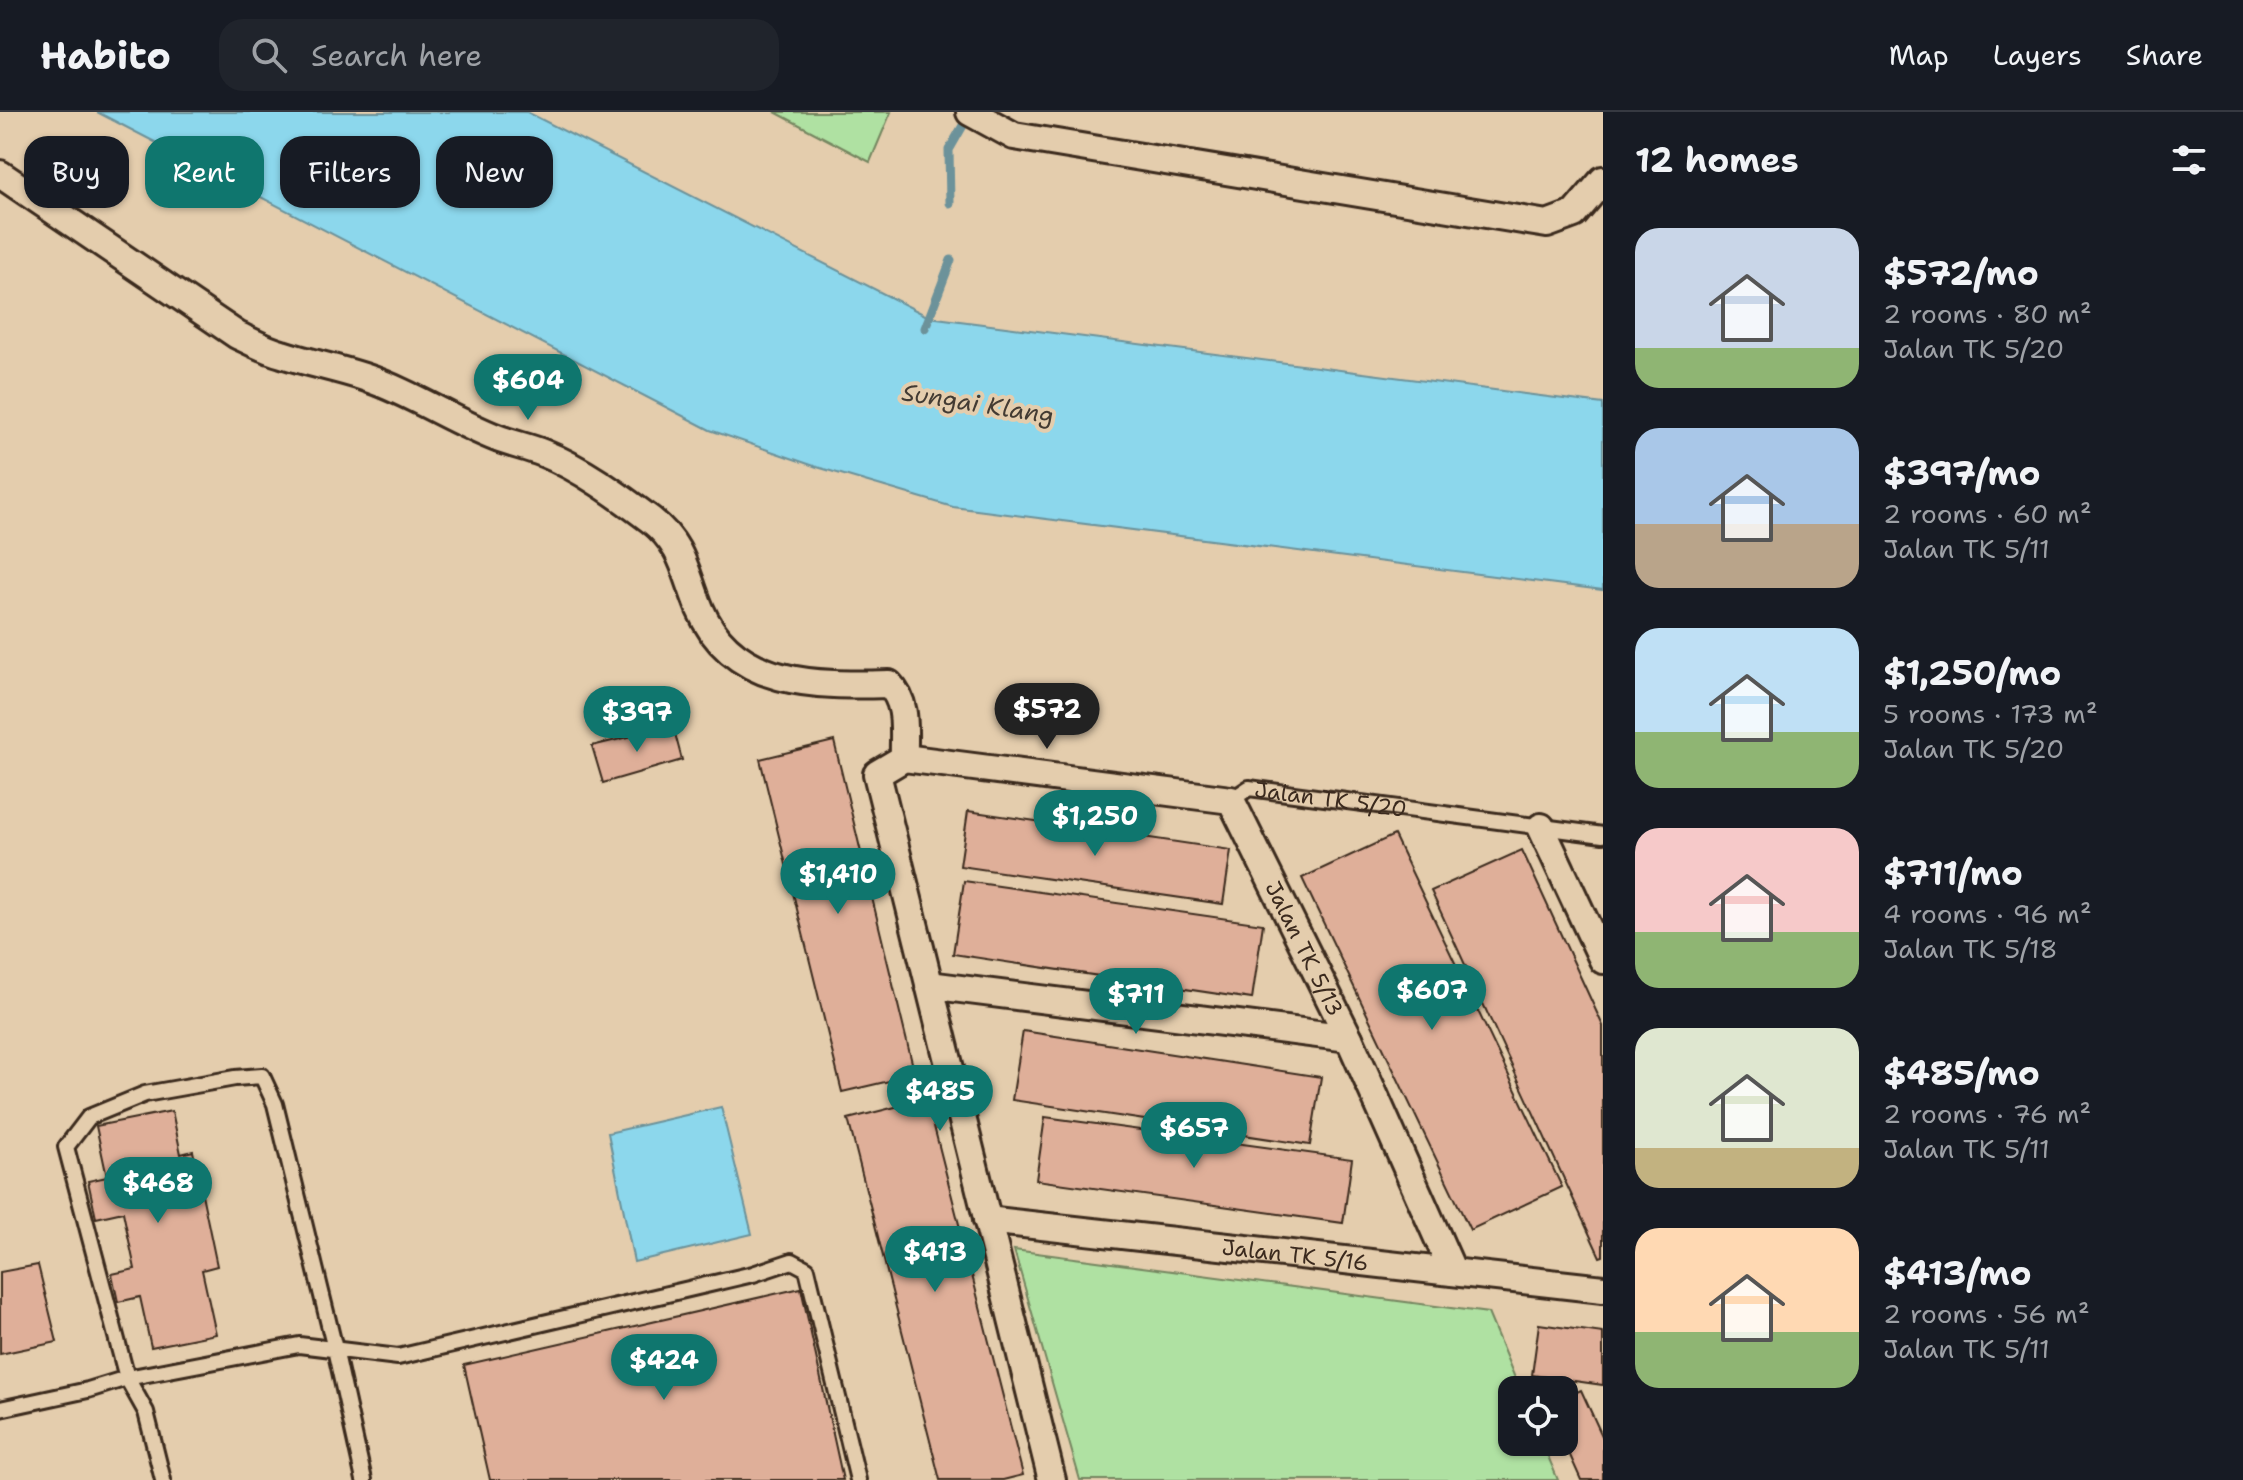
<!DOCTYPE html>
<meta charset="utf-8">
<style>
:root{--surface:#171b24;--page:#20242c;--text:#f1f3f6;--muted:#9ea1a6;--line:#363941;--accent:#0f766e}
body{margin:0;font-family:"Shantell Sans",sans-serif;background:var(--page);color:var(--text);height:100vh;display:flex;flex-direction:column;font-size:30px;white-space:nowrap}
*{box-sizing:border-box;margin:0}
p{font-size:26px;color:var(--muted)}
.icon{flex:none;width:44px;height:44px;fill:none;stroke:currentColor;stroke-width:2;stroke-linecap:round;stroke-linejoin:round}
.map{position:relative;flex:1;overflow:hidden}
.details{display:flex;flex-direction:column;background:var(--surface);width:640px}
.details>*{flex:none}
.guide{position:absolute;left:24px;top:24px;width:760px;height:72px;display:flex;gap:16px}
.buttons{position:absolute;left:1498px;top:1264px;display:grid;gap:16px}
.buttons a{display:grid;place-items:center;width:80px;height:80px;border-radius:16px;background:var(--surface);box-shadow:0 2px 6px #0004;font-size:40px}
.price{position:absolute;translate:-50% -68px;padding:0 18px;border-radius:28px;background:var(--accent);color:#fff;font-size:26px;line-height:52px;filter:drop-shadow(0 2px 4px #0008)}
.price::after{content:'';position:absolute;left:50%;top:48px;width:24px;height:18px;margin-left:-12px;background:inherit;clip-path:polygon(0 0,100% 0,50% 100%)}
.price.active{background:#222;color:#fff}
ul{padding:0;list-style:none}
li{display:flex;align-items:center;gap:24px;height:200px;padding:0 32px}
li span{display:grid;place-items:center;flex:none;width:224px;height:160px;border-radius:24px;color:#555}
li>.icon{margin-inline-start:auto}
span .icon{width:96px;height:96px;fill:#fffc;stroke-width:1}
li b{font-size:34px}
h2{display:flex;justify-content:space-between;align-items:center;height:96px;padding:0 32px;font-size:34px}
.pill{padding:0 28px;border-radius:24px;background:var(--surface);box-shadow:0 2px 6px #0004;font-size:28px;line-height:72px}
.pill.active{background:var(--accent);color:#fff}
header{display:flex;align-items:center;gap:48px;box-sizing:border-box;height:112px;padding:0 40px;background:var(--surface);border-bottom:2px solid var(--line)}
header strong{font-size:38px}
nav{display:flex;gap:44px;margin-inline-start:auto;font-size:28px}
.search{width:560px;height:72px;background:var(--page);display:flex;align-items:center;gap:20px;box-sizing:border-box;padding:0 28px;border-radius:24px;color:var(--muted);font-size:30px}
main{display:flex;flex:1;min-height:0}
.map>svg:first-child{display:block}
.green{fill:#afe1a2;stroke:#758660;stroke-width:2}
.water{fill:#8cd7ec;stroke:#6c929a;stroke-width:2}
.lines{fill:none;stroke-linecap:round;stroke-linejoin:round}
.stream{stroke:#6c929a;stroke-width:9}
.building{fill:#dfaf99;stroke:#3b2a1e;stroke-width:2}
.lane-casing{stroke:#3b2a1e;stroke-width:20}
.street-casing{stroke:#3b2a1e;stroke-width:32}
.lane{stroke:#e4cdad;stroke-width:14}
.street{stroke:#e4cdad;stroke-width:26}
.labels{text-anchor:middle;dominant-baseline:central;stroke-width:8;stroke-linejoin:round;paint-order:stroke}
.street-label{font-size:22px;fill:#3b2a1e;stroke:#e4cdad}
.water-label{font-size:24px;font-style:italic;fill:#433b33;stroke:#e4cdad}
</style>
<header>
<strong>Habito</strong>
<div class="search"><svg class="icon" aria-label="search" viewBox="0 0 24 24"><circle cx="10" cy="10" r="6"/><path d="M15 15l6 6"/></svg>Search here</div>
<nav><a>Map</a><a>Layers</a><a>Share</a></nav>
</header>
<main>
<div class="map">
<svg width="1603" height="1368" viewBox="0 0 1603 1368">
<rect width="100%" height="100%" fill="#e4cdad"/>
<filter id="ink" filterUnits="userSpaceOnUse"><feTurbulence type="fractalNoise" baseFrequency=".0125" numOctaves="2"/><feDisplacementMap in="SourceGraphic" scale="16" xChannelSelector="R" yChannelSelector="G"/><feConvolveMatrix kernelMatrix="1 2 1 2 8 2 1 2 1" color-interpolation-filters="sRGB"/></filter>
<g filter="url(#ink)">
<path class="green" d="M775 0H891L870 50Z
M1014 1138 1488 1201 1520 1278H1512V1330H1542L1558 1368H1080Z"/>
<path class="water" d="M97 0H527L929 205 1603 292V478L953 395 817 355 710 318Z
M721 995 752 1122 634 1150 608 1021Z"/>
<g class="lines">
<path class="stream" d="M950 91 949 38 969 3
M925 216 951 148"/>
</g>
<path class="building" d="M673 614 682 648 603 671 592 634Z
M834 629 915 963 842 980 760 647Z
M968 699 1231 738 1223 792 960 754Z
M1394 723 1562 1075 1470 1118 1302 766Z
M1522 738 1603 914V1144L1600 1145 1431 779Z
M964 769 1263 812 1252 887 953 842Z
M1023 919 1321 965 1310 1033 1012 988Z
M927 987 1023 1363 1003 1368H940L848 1007Z
M172 999 181 1042 193 1039 217 1154 202 1158 216 1222 151 1235 140 1185 118 1190 112 1162 135 1157 123 1100 96 1106 88 1069 107 1065 96 1014Z
M1045 1005 1352 1047 1343 1111 1036 1068Z
M38 1153 57 1230 0 1242V1160Z
M801 1176 843 1368H490L464 1253Z
M1539 1212 1603 1221V1273L1532 1263Z
M1581 1278 1603 1326V1368H1581L1564 1330V1286Z"/>
<g class="lines">
<g class="lane-casing">
<g id="lane">
<path id="s1" d="M1231 688 1249 676 1603 723"/>
<path d="M0 1297 88 1278 127 1266 146 1300 163 1368"/>
<path d="M364 1368 335 1237 275 992 262 964 235 966 145 982 89 1005 66 1035 127 1266 299 1233 398 1245 753 1162 792 1149 807 1157 858 1368"/>
</g>
</g>
<g class="street-casing">
<g id="street">
<path d="M970 0 1014 24 1547 112 1574 102 1603 68"/>
<path d="M0 62 237 223C252 230 266 238 282 242 309 251 337 256 364 265 410 280 451 308 497 326 512 332 528 335 543 341 581 356 619 384 651 408 684 434 685 461 700 497 733 575 817 574 889 572 909 592 903 620 904 646"/>
<path d="M1541 715 1603 848"/>
<path d="M929 873 1349 926"/>
<path id="s2" d="M987 1108 1603 1177"/>
<path id="s3" d="M1052 1368 877 662 904 646 1231 688 1349 926 1453 1160"/>
</g>
</g>
<use href="#lane" class="lane"/>
<use href="#street" class="street"/>
</g>
</g>
<g class="labels">
<g class="street-label">
<text stroke="none"><textPath href="#s1" startOffset="104">Jalan TK 5/20</textPath></text>
<text stroke="none"><textPath href="#s3" startOffset="1254">Jalan TK 5/13</textPath></text>
<text stroke="none"><textPath href="#s2" startOffset="310">Jalan TK 5/16</textPath></text>
</g>
<g class="water-label">
<text transform="translate(978 292) rotate(9)">Sungai Klang</text>
</g>
</g>
</svg>
<div class="buttons">
<a><svg class="icon" aria-label="locate" viewBox="0 0 24 24"><circle cx="12" cy="12" r="6"/><path d="M12 2v4M12 18v4M2 12h4M18 12h4"/></svg></a>
</div>
<b class="price" style="left:528px;top:310px">$604</b>
<b class="price active" style="left:1047px;top:639px">$572</b>
<b class="price" style="left:637px;top:642px">$397</b>
<b class="price" style="left:1095px;top:746px">$1,250</b>
<b class="price" style="left:838px;top:804px">$1,410</b>
<b class="price" style="left:1432px;top:920px">$607</b>
<b class="price" style="left:1136px;top:924px">$711</b>
<b class="price" style="left:940px;top:1021px">$485</b>
<b class="price" style="left:1194px;top:1058px">$657</b>
<b class="price" style="left:158px;top:1113px">$468</b>
<b class="price" style="left:935px;top:1182px">$413</b>
<b class="price" style="left:664px;top:1290px">$424</b>
<div class="guide">
<a class="pill">Buy</a>
<a class="pill active">Rent</a>
<a class="pill">Filters</a>
<a class="pill">New</a>
</div>
</div>
<section class="details">
<h2>12 homes<svg class="icon" aria-label="filters" viewBox="0 0 24 24"><path d="M4 7h16M4 17h16"/><circle cx="9" cy="7" r="2"/><circle cx="15" cy="17" r="2"/></svg></h2>
<ul>
<li><span style="background:linear-gradient(#c9d6e8 75%,#8fb573 0)"><svg class="icon" aria-label="home" viewBox="0 0 24 24"><path d="M3 11l9-7 9 7M6 9v11h12V9"/></svg></span><div><b>$572/mo</b><p>2 rooms · 80 m²</p><p>Jalan TK 5/20</p></div></li>
<li><span style="background:linear-gradient(#a9c7e8 60%,#b9a48a 0)"><svg class="icon" aria-label="home" viewBox="0 0 24 24"><path d="M3 11l9-7 9 7M6 9v11h12V9"/></svg></span><div><b>$397/mo</b><p>2 rooms · 60 m²</p><p>Jalan TK 5/11</p></div></li>
<li><span style="background:linear-gradient(#bfe0f5 65%,#8fb573 0)"><svg class="icon" aria-label="home" viewBox="0 0 24 24"><path d="M3 11l9-7 9 7M6 9v11h12V9"/></svg></span><div><b>$1,250/mo</b><p>5 rooms · 173 m²</p><p>Jalan TK 5/20</p></div></li>
<li><span style="background:linear-gradient(#f6c9c9 65%,#8fb573 0)"><svg class="icon" aria-label="home" viewBox="0 0 24 24"><path d="M3 11l9-7 9 7M6 9v11h12V9"/></svg></span><div><b>$711/mo</b><p>4 rooms · 96 m²</p><p>Jalan TK 5/18</p></div></li>
<li><span style="background:linear-gradient(#dfe7d0 75%,#c2b280 0)"><svg class="icon" aria-label="home" viewBox="0 0 24 24"><path d="M3 11l9-7 9 7M6 9v11h12V9"/></svg></span><div><b>$485/mo</b><p>2 rooms · 76 m²</p><p>Jalan TK 5/11</p></div></li>
<li><span style="background:linear-gradient(#ffd9b3 65%,#8fb573 0)"><svg class="icon" aria-label="home" viewBox="0 0 24 24"><path d="M3 11l9-7 9 7M6 9v11h12V9"/></svg></span><div><b>$413/mo</b><p>2 rooms · 56 m²</p><p>Jalan TK 5/11</p></div></li>
</ul>
</section>
</main>
